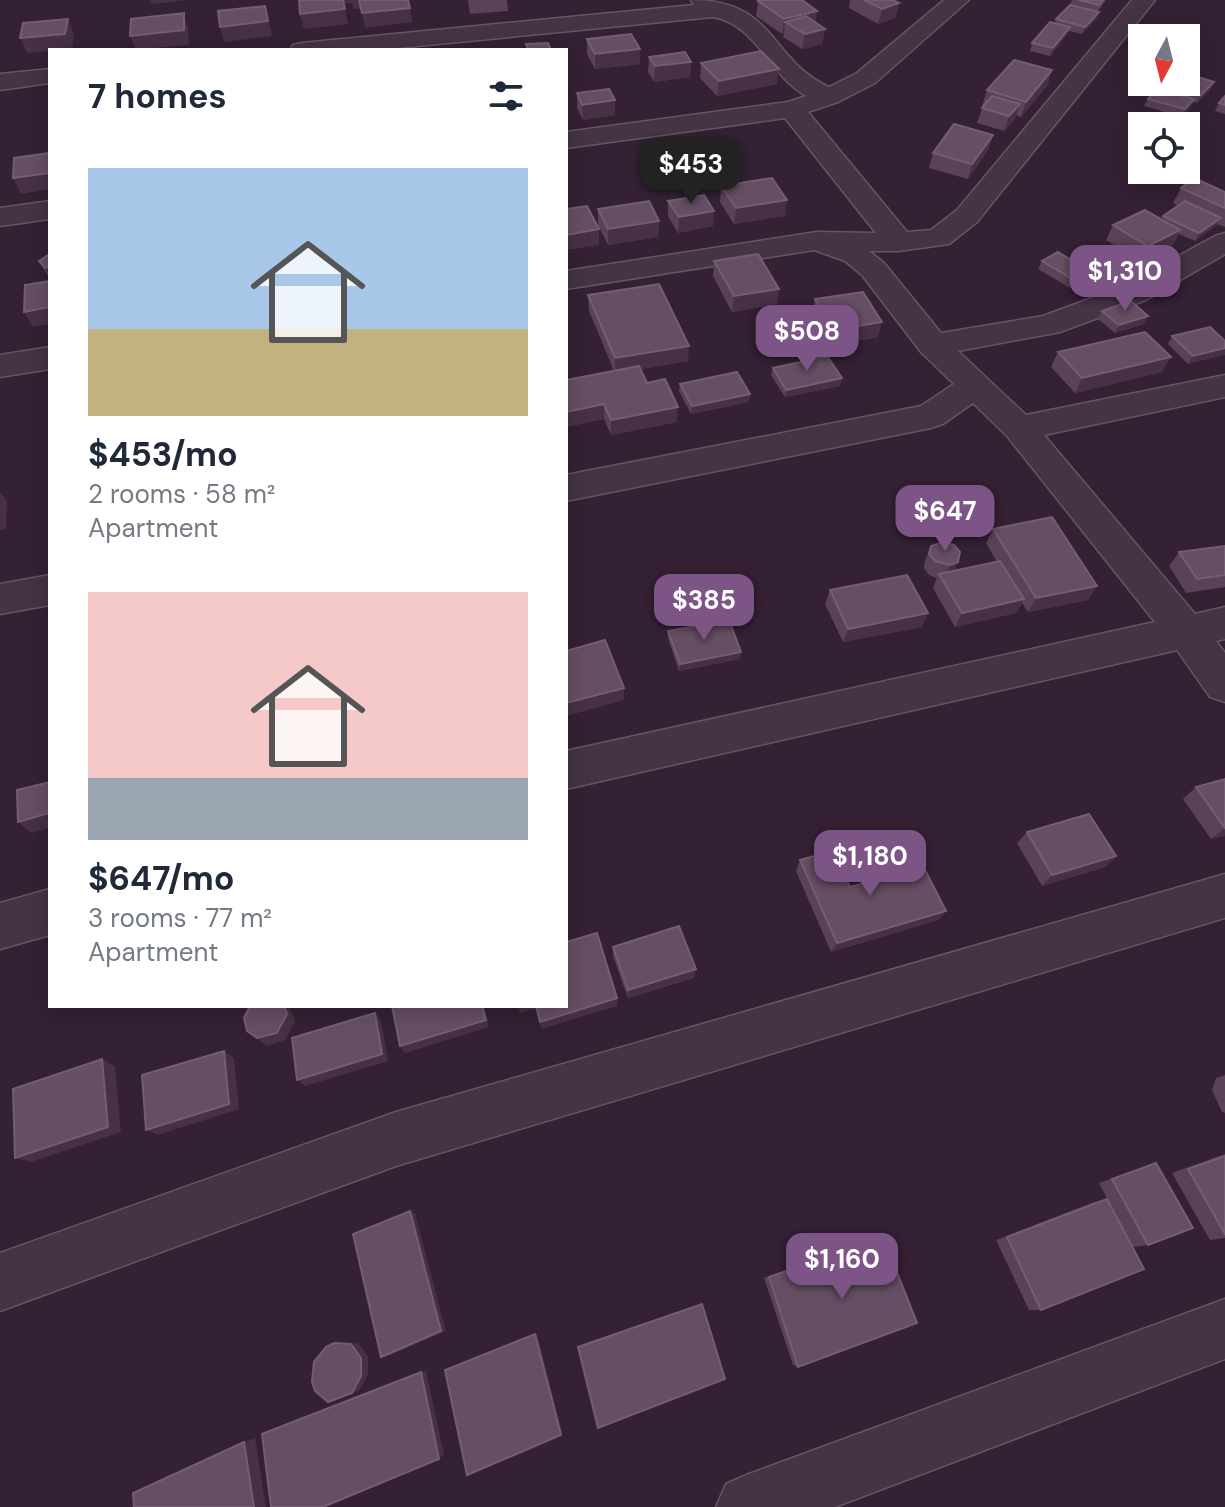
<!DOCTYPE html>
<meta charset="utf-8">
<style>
:root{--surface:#fff;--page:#f2f2f3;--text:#1f2937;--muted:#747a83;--accent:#7c5486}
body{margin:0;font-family:"DM Sans",sans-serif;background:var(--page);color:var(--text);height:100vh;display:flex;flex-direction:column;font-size:30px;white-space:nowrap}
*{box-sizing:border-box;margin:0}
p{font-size:26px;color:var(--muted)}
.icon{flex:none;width:44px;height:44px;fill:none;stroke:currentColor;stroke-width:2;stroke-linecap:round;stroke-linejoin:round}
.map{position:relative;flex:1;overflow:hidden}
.panel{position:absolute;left:48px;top:48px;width:520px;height:960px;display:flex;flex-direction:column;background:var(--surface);border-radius:0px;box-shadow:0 4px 20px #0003}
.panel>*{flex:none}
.needle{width:52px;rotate:187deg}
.fabs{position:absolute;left:1128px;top:24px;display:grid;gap:16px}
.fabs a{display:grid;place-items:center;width:72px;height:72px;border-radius:0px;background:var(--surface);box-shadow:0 4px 20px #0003;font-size:40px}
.price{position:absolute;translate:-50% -68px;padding:0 18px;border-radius:16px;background:var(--accent);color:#fff;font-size:26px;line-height:52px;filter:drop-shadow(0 2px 4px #0008)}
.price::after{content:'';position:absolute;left:50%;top:48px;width:24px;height:18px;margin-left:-12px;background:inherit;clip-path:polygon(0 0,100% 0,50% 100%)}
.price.on{background:#222;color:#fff}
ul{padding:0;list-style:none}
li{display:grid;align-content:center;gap:16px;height:424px;padding:0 40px}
li span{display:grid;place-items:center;height:248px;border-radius:0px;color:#555}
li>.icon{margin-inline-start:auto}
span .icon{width:144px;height:144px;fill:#fffc;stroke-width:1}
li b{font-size:34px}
h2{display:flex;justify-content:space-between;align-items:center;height:96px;padding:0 40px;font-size:34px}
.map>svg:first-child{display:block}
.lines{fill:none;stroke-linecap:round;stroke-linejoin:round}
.street-casing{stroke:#665565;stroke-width:3}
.street{fill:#453444;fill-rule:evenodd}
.wall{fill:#5a4359}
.shaded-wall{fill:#463145}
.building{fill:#654f64;stroke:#745e72;stroke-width:2}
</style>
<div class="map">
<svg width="1225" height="1507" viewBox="0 0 1225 1507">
<rect width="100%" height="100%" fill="#342134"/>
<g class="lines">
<g class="street-casing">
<path id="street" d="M691 0C777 0 769 60 829 87L857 73 944 0H969L875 83 838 102 808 112 907 232 931 230 957 210 1132 0H1155L977 222 949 244 899 251H869L884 263 941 333 1043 316 1124 286 1215 236 1225 233V254L1146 300 1060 332 958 351 1026 415 1225 375V397L1044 435 1195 614 1225 607V639L1216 641 1225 653V702L1210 697 1177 650 566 789V751L1155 622 1007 436 973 403 943 424 931 428 566 501V475L921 406 954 384 921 352 862 275 845 261 814 250 566 289V271L817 232 876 233 785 118 566 148V132L788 102 806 96C770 76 756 24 713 17L376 50H290L293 45 302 43 694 5Z
M50 69V83L0 90V74Z
M50 201V219L0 226V208Z
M50 347V369L0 377V355Z
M50 575V605L0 614V584Z
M1225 874V918L396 1166 0 1311V1253L396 1112Z
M50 889V935L0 949V903Z
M1225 1299V1359L835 1507H716L726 1484 749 1474Z"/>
</g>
<use href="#street" class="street"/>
</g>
<path class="wall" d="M468 0H507L508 11 470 14Z
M850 0H892L899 3 895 18 878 24 849 8Z
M1072 0H1106L1097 12 1096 19 1082 34 1069 31 1067 34 1050 56 1030 51 1032 43 1055 23 1056 19 1070 5Z
M758 1 816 22 825 29 822 44 802 49 783 37 784 34H782L756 16Z
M587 39 640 64 595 69 587 54Z
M649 57 691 62 690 77 654 82 648 72Z
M701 63 777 84 717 96 700 78Z
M1052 70 1047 86 1021 117 1016 115 1015 119 1004 131 977 123 983 106H982L987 90Z
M1214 82 1210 90 1197 103 1193 102 1191 107 1182 117 1144 106 1148 99 1179 95 1182 89Z
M577 93 615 115 583 120 577 108Z
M1225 96V114L1215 111 1219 103Z
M993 135 988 150 968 179 929 168 933 153Z
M721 186 785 216 734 224 720 202Z
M1181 188 1225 192V227L1217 224 1195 241 1179 234 1172 246 1141 262 1106 240 1113 225 1162 220 1163 216 1178 206 1173 203Z
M668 201 713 226 678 233 668 216Z
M598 209 659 221 658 237 608 245 598 225Z
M50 254V279L39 261Z
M714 261 777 304 732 312 713 276Z
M1042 261 1090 271 1086 279 1070 288 1038 269Z
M588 295 688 361 640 369 647 383 677 422 611 435 604 419 566 427 614 371 589 311Z
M815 299 878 337 830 346 812 315Z
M1102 311 1144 324 1115 333 1098 319Z
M1172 336 1225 341 1188 364 1168 344Z
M1058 352 1162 372 1075 393 1051 367Z
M773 368 840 386 785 397 771 375Z
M680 384 750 394 749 402 691 414 679 391Z
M993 529 1088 600 1028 612 1022 603 1016 613 955 627 933 588 937 578 929 575 924 568 925 561 931 546 954 570 997 562 986 543Z
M1225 546V587L1186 593 1169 566 1179 552Z
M830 590 922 627 843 642 825 604Z
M668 631 741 652 740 659 679 671 668 638Z
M1225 779V836L1211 839 1183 799 1196 787Z
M1027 832 1116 856 1105 867 1042 886 1017 843Z
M800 860 850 887 946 911 938 920 831 952 796 871Z
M613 947 696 969 694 978 628 998 613 956Z
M1225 1075V1113L1222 1112 1212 1090 1216 1078Z
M1225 1154V1238L1210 1240 1172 1173Z
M1156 1163 1148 1245 1133 1247 1099 1183Z
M1107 1199 1041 1310H1029L996 1240 1094 1202Z
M883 1237 798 1367 793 1365 764 1278Z"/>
<path class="shaded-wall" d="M150 0H188L152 4Z
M339 0H359L361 9H354L352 3 340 4Z
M899 3 895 18 878 24 882 9Z
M265 6 272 36 224 42 220 27Z
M410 8 413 22 365 28 362 13Z
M345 9 348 24 304 29 300 14Z
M817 11 815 25 785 22 784 34H782L784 19Z
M1099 12 1096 19 1082 34 1085 27Z
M184 13 188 28 189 45 136 50 130 36Z
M68 19 74 34 72 49 27 53 20 38Z
M1070 27 1067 34 1050 56 1053 48Z
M825 29 822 44 802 49 805 34Z
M640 49V64L595 69V54Z
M691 62 690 77 654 82 655 66Z
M779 69 777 84 717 96 719 81Z
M1052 70 1047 86 1021 117 1026 102Z
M1214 82 1210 90 1197 103 1201 95Z
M1194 99 1191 107 1182 117 1185 109Z
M615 100V115L583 120 582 105Z
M1020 104 1015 119 1004 131 1009 116Z
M993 135 988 150 968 179 972 164Z
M50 173V189L21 194 13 178Z
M787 200 785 216 734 224 736 208Z
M714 211 713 226 678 233 679 217Z
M1221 218 1216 226 1195 241 1199 233Z
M659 221 658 237 608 245V229Z
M599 229V245L566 250V235Z
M1180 230 1172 246 1141 262 1148 246Z
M50 267V277L45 268Z
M1090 271 1086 279 1070 288 1074 280Z
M779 289 777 304 732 312 734 296Z
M50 307V324L33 327 24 312Z
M1148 316 1144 324 1115 333 1119 325Z
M882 322 878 337 830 346 833 330Z
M689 346 688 361 615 374V358Z
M1225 348V355L1188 364 1193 356Z
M1171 357 1162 372 1075 393 1082 378Z
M842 378 840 386 785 397 786 390Z
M750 394 749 402 691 414 692 406Z
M604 404V419L566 427V412Z
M678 407 677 422 611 435V420Z
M0 492 7 501 6 529 0 530Z
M958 562 952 576 943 579 950 565Z
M1097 586 1088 600 1028 612 1036 598Z
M1024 599 1016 613 955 627 962 613Z
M928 613 922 627 843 642 848 629Z
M741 652 740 659 679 671 680 664Z
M624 688V700L566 716V703Z
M49 813 50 828 31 833 18 822Z
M1225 828V836L1211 839Z
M1116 856 1105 867 1042 886 1052 875Z
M946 911 938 920 831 952 837 943Z
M696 969 694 978 628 998V990Z
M617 998V1006L541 1029 540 1022Z
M284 1006H286L291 1010 295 1022 285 1040 266 1046 257 1038Z
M482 1006H484L489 1027 405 1053 400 1046Z
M518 1006H535L536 1008 520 1013Z
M375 1013 381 1021 388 1061 305 1086 297 1080Z
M224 1051 234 1058 239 1109 158 1135 146 1130Z
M102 1059 115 1066 121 1132 31 1162 15 1158Z
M410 1211 415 1214 446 1331 388 1356 381 1357Z
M535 1334H537L562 1432 561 1435Z
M358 1343 368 1357V1375L359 1391 328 1402 351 1344Z
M426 1371 444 1454 439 1459 421 1372Z
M255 1438 266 1507H254L244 1442Z"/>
<path class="building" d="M299 0H343L345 9 300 14Z
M359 0H408L410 8 362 13Z
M761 0H802L817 11 784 19 758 1Z
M864 0H892L899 3 882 9Z
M1079 0H1103L1099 5Z
M1070 5 1099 12 1085 27 1056 19Z
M265 6 268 21 220 27 218 11Z
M184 13V30L130 36 131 19Z
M806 16 825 29 805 34 785 22Z
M68 19 65 34 20 38 23 23Z
M1050 22 1070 27 1053 48 1032 43Z
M631 34 640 49 595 54 587 39Z
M548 43 551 50H528L526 44Z
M761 51 779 69 719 81 701 63Z
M685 52 691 62 655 66 649 57Z
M1014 60 1052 70 1026 102 987 90Z
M1195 76 1214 82 1201 95 1182 89Z
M609 89 615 100 582 105 577 93Z
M1157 89 1194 99 1185 109 1148 99Z
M992 96 1020 104 1009 116 982 108Z
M1225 96V105L1219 103Z
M1157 116 1179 123 1176 126H1149Z
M954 124 993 135 972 164 933 153Z
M50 153V173L13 178 14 158Z
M772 178 787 200 736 208 721 186Z
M1194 178 1225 192V208L1181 188Z
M704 195 714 211 679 217 668 201Z
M649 201 659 221 608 229 598 209Z
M1185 201 1221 218 1199 233 1163 216Z
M587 206 599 229 566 235V209Z
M1145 210 1180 230 1148 246 1113 225Z
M1058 252 1090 271 1074 280 1042 261Z
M50 254V267L45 268 39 261 48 255Z
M758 254 779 289 734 296 714 261Z
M50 281V307L24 312 25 285Z
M659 284 689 346 615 358 588 295Z
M863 292 882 322 833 330 815 299Z
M1131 301 1148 316 1119 325 1102 311Z
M1210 327 1225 341V348L1193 356 1172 336Z
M1145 332 1171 357 1082 378 1058 352Z
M827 356 842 378 786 390 773 368Z
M639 366 647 383 665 379 678 407 611 420 604 404 566 412V380Z
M737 372 750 394 692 406 680 384Z
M1052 517 1097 586 1036 598 993 529Z
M943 542 954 545 960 552 958 562 950 565 935 561 929 554 931 546Z
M1225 546V575L1197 579 1179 552Z
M1000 561 1024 599 962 613 939 574Z
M907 575 928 613 848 629 830 590Z
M729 620 741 652 680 664 668 631Z
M605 640 624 688 566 703V651Z
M1225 779V828L1196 787Z
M50 782V829L49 813 18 822 17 790Z
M1089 814 1116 856 1052 875 1027 832Z
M833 851 850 887 923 866 946 911 837 943 800 860Z
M679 926 696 969 628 990 613 947Z
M597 933 617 998 540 1022 536 1006H566V942Z
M250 1006H284L287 1014 277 1033 257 1038 247 1031 244 1018Z
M392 1006H482L486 1020 400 1046Z
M375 1013 382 1054 297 1080 292 1038Z
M224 1051 229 1104 146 1130 142 1075Z
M102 1059 108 1127 15 1158 13 1089Z
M1225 1156V1234L1188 1169Z
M1156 1163 1193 1228 1148 1245 1112 1179Z
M1107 1199 1144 1269 1041 1310 1007 1237Z
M410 1211 441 1331 381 1357 353 1234Z
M883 1237 917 1323 798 1367 769 1277Z
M702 1304 725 1379 598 1428 578 1347Z
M535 1334 561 1435 467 1475 445 1370Z
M334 1343 351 1344 361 1358V1376L352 1393 328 1402 315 1391 312 1382 314 1362 326 1347Z
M421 1372 439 1459 323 1507H271L262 1434Z
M244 1442 254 1507H134L133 1493Z"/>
</svg>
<div class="fabs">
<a><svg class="needle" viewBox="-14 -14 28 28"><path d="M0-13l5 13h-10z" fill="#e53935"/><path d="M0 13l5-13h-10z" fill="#747a83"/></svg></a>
<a><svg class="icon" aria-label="locate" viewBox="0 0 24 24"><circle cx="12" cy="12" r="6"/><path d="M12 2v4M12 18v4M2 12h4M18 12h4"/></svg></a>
</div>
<b class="price on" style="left:691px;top:206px">$453</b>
<b class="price" style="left:1125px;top:313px">$1,310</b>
<b class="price" style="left:807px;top:373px">$508</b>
<b class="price" style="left:945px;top:553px">$647</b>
<b class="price" style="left:704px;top:642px">$385</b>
<b class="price" style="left:870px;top:898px">$1,180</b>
<b class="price" style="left:842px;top:1301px">$1,160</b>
<section class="panel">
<h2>7 homes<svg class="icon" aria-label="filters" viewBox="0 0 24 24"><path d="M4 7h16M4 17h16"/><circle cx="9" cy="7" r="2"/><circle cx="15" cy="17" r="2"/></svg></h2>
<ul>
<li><span style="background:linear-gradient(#a9c7e8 65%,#c2b280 0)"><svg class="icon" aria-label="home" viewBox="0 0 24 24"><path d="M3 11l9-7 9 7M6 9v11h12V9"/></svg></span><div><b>$453/mo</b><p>2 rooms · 58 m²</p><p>Apartment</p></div></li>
<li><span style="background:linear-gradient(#f6c9c9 75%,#9aa5b1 0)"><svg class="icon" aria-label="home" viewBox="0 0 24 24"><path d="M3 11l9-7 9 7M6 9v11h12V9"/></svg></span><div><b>$647/mo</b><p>3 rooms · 77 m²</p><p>Apartment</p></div></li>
</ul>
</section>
</div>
